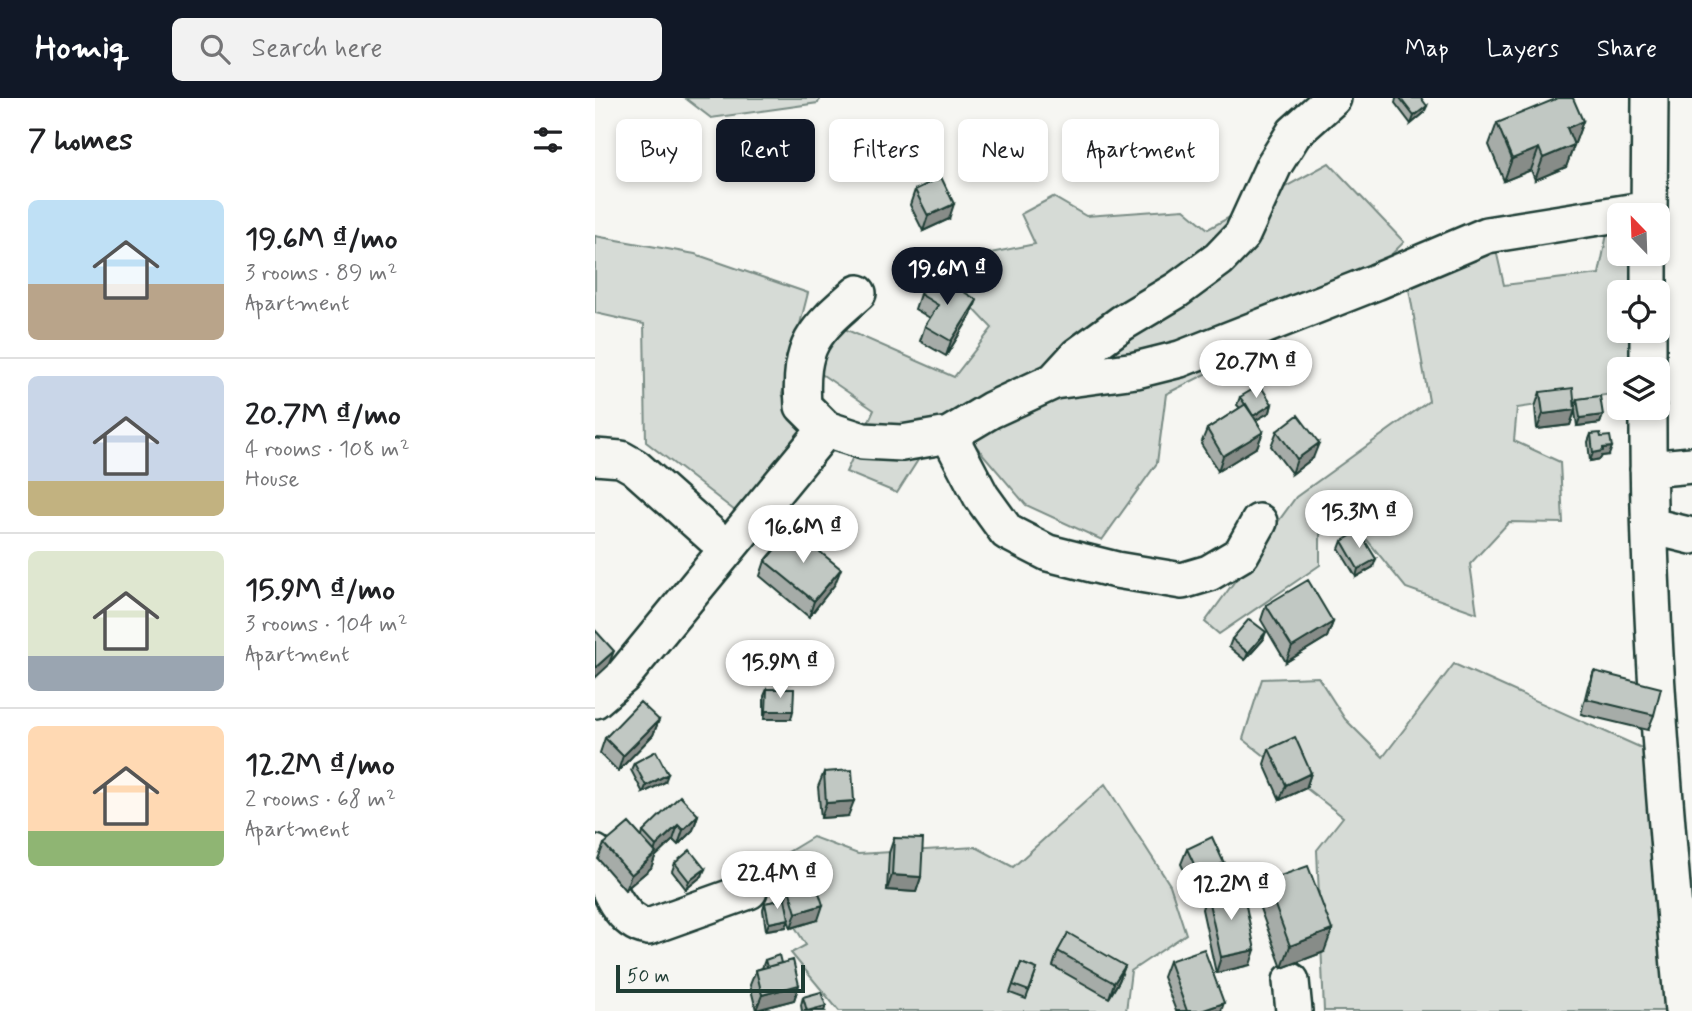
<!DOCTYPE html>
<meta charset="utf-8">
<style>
:root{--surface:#fff;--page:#f2f2f2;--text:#202124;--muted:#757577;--line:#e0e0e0;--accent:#111827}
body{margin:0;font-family:Mynerve,sans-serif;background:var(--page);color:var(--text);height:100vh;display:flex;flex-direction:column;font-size:26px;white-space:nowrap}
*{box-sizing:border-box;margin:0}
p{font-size:23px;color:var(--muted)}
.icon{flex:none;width:38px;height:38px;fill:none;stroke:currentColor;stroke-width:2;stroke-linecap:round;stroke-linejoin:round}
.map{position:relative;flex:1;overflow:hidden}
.details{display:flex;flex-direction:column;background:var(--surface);width:595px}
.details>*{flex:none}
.guide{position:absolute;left:21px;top:21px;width:665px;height:63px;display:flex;gap:14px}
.needle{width:46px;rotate:337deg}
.tools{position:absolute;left:1012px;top:105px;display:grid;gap:14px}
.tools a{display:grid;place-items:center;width:63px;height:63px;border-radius:10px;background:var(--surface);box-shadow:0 4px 10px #0003;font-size:35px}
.scale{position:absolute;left:21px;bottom:18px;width:189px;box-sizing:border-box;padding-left:7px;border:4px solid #1f3d34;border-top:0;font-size:19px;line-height:24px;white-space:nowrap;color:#1f3d34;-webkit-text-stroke:5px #f6f6f2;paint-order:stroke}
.price{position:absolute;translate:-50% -60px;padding:0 16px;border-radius:24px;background:#fff;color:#222;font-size:23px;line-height:46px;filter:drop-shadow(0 2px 4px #0008)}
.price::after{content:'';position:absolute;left:50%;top:42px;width:21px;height:16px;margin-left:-10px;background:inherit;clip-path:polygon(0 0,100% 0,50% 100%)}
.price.on{background:var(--accent);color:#fff}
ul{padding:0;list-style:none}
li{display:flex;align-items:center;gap:21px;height:175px;padding:0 28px}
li+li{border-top:2px solid var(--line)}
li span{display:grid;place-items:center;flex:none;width:196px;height:140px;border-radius:10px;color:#555}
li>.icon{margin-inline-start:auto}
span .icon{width:84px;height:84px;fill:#fffc;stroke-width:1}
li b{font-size:30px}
h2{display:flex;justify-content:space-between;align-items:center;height:84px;padding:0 28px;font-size:30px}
.tag{padding:0 24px;border-radius:10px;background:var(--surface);box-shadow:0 4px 10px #0003;font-size:24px;line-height:63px}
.tag.on{background:var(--accent);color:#fff}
header{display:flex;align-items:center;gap:42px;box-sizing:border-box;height:98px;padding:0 35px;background:var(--accent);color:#fff}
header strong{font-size:33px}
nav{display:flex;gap:38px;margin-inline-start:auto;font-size:24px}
.search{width:490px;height:63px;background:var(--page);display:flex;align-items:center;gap:18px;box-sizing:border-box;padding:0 24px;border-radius:10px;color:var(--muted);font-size:26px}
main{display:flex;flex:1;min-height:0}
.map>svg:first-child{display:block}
.green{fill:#d6dbd6;stroke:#7a8c85;stroke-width:2}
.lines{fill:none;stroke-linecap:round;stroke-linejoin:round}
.minor-casing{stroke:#1f3d34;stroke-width:40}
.minor{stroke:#f6f6f2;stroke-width:35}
.wall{fill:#a6aca8;stroke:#1f3d34;stroke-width:2}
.shaded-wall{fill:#878c88;stroke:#1f3d34;stroke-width:2}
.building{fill:#c1c8c3;stroke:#1f3d34;stroke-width:2}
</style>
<header>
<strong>Homiq</strong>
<div class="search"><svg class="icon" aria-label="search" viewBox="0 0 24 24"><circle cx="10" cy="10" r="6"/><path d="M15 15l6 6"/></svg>Search here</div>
<nav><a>Map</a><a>Layers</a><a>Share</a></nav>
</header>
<main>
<section class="details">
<h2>7 homes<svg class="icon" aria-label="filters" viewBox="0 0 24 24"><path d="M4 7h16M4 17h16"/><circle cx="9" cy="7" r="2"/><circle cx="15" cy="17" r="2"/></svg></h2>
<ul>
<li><span style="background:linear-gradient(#bfe0f5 60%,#b9a48a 0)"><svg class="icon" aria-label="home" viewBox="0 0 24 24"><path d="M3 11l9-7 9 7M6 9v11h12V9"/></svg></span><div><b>19.6M ₫/mo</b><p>3 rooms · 89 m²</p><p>Apartment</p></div></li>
<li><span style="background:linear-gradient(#c9d6e8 75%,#c2b280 0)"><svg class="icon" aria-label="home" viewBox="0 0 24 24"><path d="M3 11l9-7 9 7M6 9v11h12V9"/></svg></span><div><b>20.7M ₫/mo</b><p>4 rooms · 108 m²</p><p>House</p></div></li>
<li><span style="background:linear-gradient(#dfe7d0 75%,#9aa5b1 0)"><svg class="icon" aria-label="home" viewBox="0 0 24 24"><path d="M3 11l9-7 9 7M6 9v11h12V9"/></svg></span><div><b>15.9M ₫/mo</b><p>3 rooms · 104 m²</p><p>Apartment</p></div></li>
<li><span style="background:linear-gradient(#ffd9b3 75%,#8fb573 0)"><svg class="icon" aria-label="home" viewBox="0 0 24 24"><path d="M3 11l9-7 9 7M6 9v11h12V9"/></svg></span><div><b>12.2M ₫/mo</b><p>2 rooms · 68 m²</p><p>Apartment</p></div></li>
</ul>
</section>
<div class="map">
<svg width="1097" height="913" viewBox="0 0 1097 913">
<rect width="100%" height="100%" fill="#f6f6f2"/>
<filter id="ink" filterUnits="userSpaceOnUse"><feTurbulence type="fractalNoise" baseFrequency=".0143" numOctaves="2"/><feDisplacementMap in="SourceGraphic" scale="14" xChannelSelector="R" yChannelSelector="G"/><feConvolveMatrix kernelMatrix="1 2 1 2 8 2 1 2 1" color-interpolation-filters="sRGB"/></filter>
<g filter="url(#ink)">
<path class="green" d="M90 0H225L223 5 116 20Z
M734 65 809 144 741 211 571 296 562 365 507 442 431 407 353 315 302 395 251 374 279 312 222 273 243 228 359 279 397 230 337 167 440 146 426 116 458 99 491 118 589 111 613 131Z
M1018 106 1024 117V156H1038V194H1024V233H1039L1040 271H1024V295L922 310 919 343 965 364 968 425 914 424 875 466 882 515 811 490 756 422 725 436V467L624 536 610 524 701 399 834 303 812 180 901 152 909 187 1004 176Z
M0 138 100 156 213 195 187 296 209 335 140 413 51 344 49 226 0 215Z
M859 566 1049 651 1074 913H729L722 752 748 719 648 641 667 581 723 579 750 621 788 659Z
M510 686 575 787 591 836 536 873 531 913H244L196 855 211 847 165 771 218 739 263 756 381 749 418 769Z"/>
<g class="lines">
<g class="minor-casing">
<path id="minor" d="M1054 117 1055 0
M1054 194V156
M263 195C218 234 204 246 208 308L231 331 268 343 307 345 354 337 396 312 459 283 541 272 585 261 781 184 892 137 1054 111
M1053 271V233
M459 283 482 258 527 225 582 192 624 161 647 137 679 67 699 35 738 0
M1053 310C1052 511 1070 713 1088 913
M354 337 386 398 412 434 453 455 521 472 587 483 614 475 646 456 664 424
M0 359 26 361 40 369 132 451
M1053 371 1097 367
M1056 428 1097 438
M0 602 28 578 231 331
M0 755C10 781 22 824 53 829L154 793
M696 883 699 913"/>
</g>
<use href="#minor" class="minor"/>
</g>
<path class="wall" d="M801 0H826L829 15 816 26 800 5Z
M988 23 971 69 940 82 936 72 909 83 894 47 902 25Z
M320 92 354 121 328 133 315 107Z
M325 196 376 217 351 258 325 243 330 228 335 220 320 211Z
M945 294 980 308 982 301 1008 317 1005 325 982 328 980 313 975 327 942 331 940 309Z
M645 299 677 306 675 314 661 322 668 334 662 349 623 373 606 346 612 331 645 310 642 307Z
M682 333 718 360 697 376 676 348Z
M996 336 1006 339 1014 357 1007 358 1005 361 995 363 993 344Z
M747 443 778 469 761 479 744 451Z
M170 463 240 486 214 519 165 478Z
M671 507 738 524 732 539 691 564 666 522Z
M637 541 668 542 650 562 634 549Z
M999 573 1059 617 1053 632 986 616 993 588Z
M172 591 196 621H169V598Z
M64 622 58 637 23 673 5 655 10 640Z
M674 651 716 675 711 690 685 702 669 666Z
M39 665 70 684 48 695 36 672Z
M229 674 253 718 226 720 223 689Z
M103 717 98 732 83 747 78 742 60 759 56 770 30 792 3 761 9 746 47 739 48 734Z
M299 740 326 779 321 794 292 792 294 755Z
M592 751 623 780 598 792 586 766Z
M80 765 107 778 91 791 77 773Z
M671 783 729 854 687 870 663 805Z
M194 791 223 822 196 830 193 822 191 829 171 832 168 812 170 805 190 801Z
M612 796 655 867 621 875 607 811Z
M463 853 530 868 524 883 514 900 458 868Z
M170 862 186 865 204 887 199 902 161 912 155 887 161 872 167 870Z
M574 863 626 913H581L568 879Z
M426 865 442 871 431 901 415 895Z
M208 899 229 913H207L206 907Z"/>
<path class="shaded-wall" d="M832 8 829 15 816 26 819 18Z
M988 23 980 45 964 52 972 30Z
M979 47 971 69 940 82 948 60Z
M944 50 936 72 909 83 917 61Z
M359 106 354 121 328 133 333 118Z
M382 202 376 217 351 258 356 243Z
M677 306 675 314 654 326 657 319Z
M980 312 975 327 942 331 948 316Z
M1008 317 1005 325 982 328 985 320Z
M668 334 662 349 623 373 628 358Z
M724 345 718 360 697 376 702 361Z
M1017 349 1014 357 1007 358 1005 361 995 363 998 355 1008 350Z
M781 461 778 469 761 479 763 471Z
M246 471 240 486 214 519 219 503Z
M738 524 732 539 691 564 697 549Z
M671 534 668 542 650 562 653 555Z
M19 553 13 568 0 580V570Z
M171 613H198L196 621H169Z
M64 622 58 637 23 673 28 658Z
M716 675 711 690 685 702 691 687Z
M73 676 70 684 48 695 51 688Z
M259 703 253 718 226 720 231 705Z
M103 717 98 732 83 747 88 732Z
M83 727 78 742 60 759 56 770 30 792 36 777 58 758 61 748Z
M629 765 623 780 598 792 604 777Z
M110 771 107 778 91 791 94 783Z
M297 777 326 779 321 794 292 792Z
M228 807 223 822 196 830 201 815Z
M194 821 191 829 171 832 174 825Z
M737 832 729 854 687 870 695 848Z
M660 852 655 867 621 875 626 859Z
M530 868 524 883 514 900 519 885Z
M204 887 199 902 161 912 167 897Z
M629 905 626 913H606Z
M231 908 229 913H214Z"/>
<path class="building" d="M805 0H826L832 8 819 18Z
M963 0H978L988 23 972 30 979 47 948 60 944 50 917 61 902 25Z
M346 79 359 106 333 118 320 92Z
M338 175 382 202 356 243 330 228 343 207 325 196Z
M665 287 677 306 658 318 645 299Z
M978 290 980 312 948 316 945 294Z
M1005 298 1008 317 985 320 982 301Z
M651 306 668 334 628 358 612 331Z
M703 317 724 345 702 361 682 333Z
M1005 335 1006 339 1015 338 1017 349 1008 350V353L998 355 996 336Z
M197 431 246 471 219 503 170 463Z
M764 433 781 461 763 471 747 443Z
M713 482 738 524 697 549 671 507Z
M654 521 671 534 653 555 637 541Z
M0 532 19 553 0 570Z
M999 573 1066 590 1059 617 992 601Z
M172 591H199L198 613H171Z
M45 604 64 622 28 658 10 640Z
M700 639 716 675 691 687 674 651Z
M61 653 73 676 51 688 39 665Z
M257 672 259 703 231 705 229 674Z
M85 698 103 717 88 732 83 727 61 748 48 734Z
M34 725 61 755 36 777 9 746Z
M617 739 629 765 604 777 592 751Z
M299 740 328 741 326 779 297 777Z
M95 752 110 771 94 783 80 765Z
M713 768 737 832 695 848 671 783Z
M220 782 228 807 201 815 194 791Z
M647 788 660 852 626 859 612 796Z
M190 801 194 821 174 825 170 805Z
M473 835 530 868 519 885 463 853Z
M609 851 629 905 606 913H592L574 863Z
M184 857 186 865 172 869 170 862Z
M198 862 204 887 167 897 161 872Z
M426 865 442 871 434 893 418 887Z
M226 894 231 908 212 913 208 899Z"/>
</g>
</svg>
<div class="tools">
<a><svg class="needle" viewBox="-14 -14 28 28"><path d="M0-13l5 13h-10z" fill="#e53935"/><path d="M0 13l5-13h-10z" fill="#757577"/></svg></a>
<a><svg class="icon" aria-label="locate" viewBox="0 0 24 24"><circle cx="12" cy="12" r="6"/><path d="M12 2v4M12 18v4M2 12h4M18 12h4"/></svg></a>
<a><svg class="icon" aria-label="layers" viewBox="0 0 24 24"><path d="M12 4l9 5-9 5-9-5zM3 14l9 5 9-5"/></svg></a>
</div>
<div class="scale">50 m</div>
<b class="price on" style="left:352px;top:209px">19.6M ₫</b>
<b class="price" style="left:661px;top:302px">20.7M ₫</b>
<b class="price" style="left:764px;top:452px">15.3M ₫</b>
<b class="price" style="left:208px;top:467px">16.6M ₫</b>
<b class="price" style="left:185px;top:602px">15.9M ₫</b>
<b class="price" style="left:182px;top:813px">22.4M ₫</b>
<b class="price" style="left:636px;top:824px">12.2M ₫</b>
<div class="guide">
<a class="tag">Buy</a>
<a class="tag on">Rent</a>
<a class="tag">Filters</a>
<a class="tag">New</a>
<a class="tag">Apartment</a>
</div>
</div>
</main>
